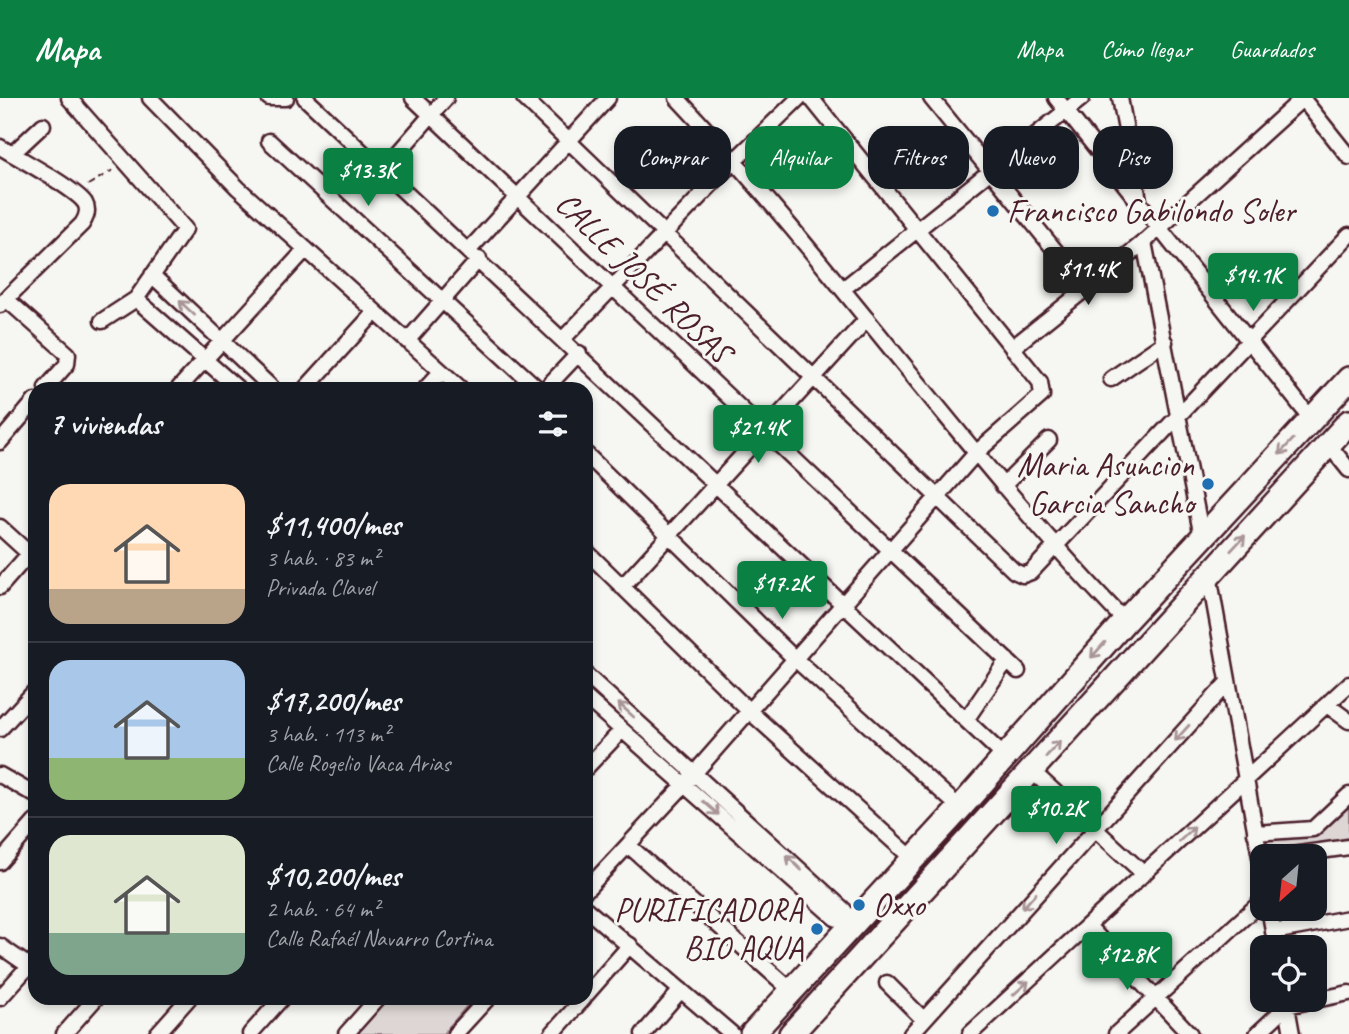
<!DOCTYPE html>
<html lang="es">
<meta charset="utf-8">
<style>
:root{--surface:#171b24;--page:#20242c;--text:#f1f3f6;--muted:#9ea1a6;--line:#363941;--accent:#0b8043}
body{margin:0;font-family:Caveat,sans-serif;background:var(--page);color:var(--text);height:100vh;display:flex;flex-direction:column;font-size:26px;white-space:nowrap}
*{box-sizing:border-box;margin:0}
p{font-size:23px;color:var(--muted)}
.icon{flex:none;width:38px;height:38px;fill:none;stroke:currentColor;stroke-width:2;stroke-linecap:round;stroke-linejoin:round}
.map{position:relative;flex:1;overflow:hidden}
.details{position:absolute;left:28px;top:284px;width:565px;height:623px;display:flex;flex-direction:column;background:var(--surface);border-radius:21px;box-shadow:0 4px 10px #0003}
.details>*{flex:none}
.top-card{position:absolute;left:614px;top:28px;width:628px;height:63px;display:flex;gap:14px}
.needle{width:46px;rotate:207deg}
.controls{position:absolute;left:1250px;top:746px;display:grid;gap:14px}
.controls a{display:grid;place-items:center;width:77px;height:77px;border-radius:14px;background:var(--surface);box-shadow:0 4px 10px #0003;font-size:35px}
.price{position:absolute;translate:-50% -60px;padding:0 16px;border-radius:7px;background:var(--accent);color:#fff;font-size:23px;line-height:46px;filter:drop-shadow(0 2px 4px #0008)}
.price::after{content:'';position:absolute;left:50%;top:42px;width:21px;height:16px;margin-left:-10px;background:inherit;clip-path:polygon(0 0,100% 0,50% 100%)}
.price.selected{background:#222;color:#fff}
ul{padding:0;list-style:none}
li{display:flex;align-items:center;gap:21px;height:175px;padding:0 21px}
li+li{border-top:2px solid var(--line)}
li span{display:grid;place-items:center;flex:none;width:196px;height:140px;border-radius:21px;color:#555}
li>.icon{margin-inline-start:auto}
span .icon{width:84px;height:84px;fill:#fffc;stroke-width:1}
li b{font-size:30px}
h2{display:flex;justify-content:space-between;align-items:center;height:84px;padding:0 21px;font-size:30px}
.tag{padding:0 24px;border-radius:21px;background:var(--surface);box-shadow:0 4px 10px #0003;font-size:24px;line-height:63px}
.tag.selected{background:var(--accent);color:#fff}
header{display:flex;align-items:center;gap:42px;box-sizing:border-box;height:98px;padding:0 35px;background:var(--accent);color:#fff}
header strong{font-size:33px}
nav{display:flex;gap:38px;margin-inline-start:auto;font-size:24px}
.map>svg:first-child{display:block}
.green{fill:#ddd6d5;stroke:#947a80;stroke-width:2}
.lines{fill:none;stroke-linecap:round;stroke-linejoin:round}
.minor-casing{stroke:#4a1f2b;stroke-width:19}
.primary-casing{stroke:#4a1f2b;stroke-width:28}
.path{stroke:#4a1f2b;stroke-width:2;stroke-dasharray:7 5;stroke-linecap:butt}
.minor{stroke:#f6f6f2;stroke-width:14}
.primary{stroke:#f6f6f2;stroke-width:23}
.oneway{stroke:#a99598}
.poi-dot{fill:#1f6fb2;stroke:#f6f6f2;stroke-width:2.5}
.labels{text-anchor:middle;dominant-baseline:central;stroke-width:6;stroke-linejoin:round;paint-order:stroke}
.poi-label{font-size:33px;fill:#4a1f2b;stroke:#f6f6f2;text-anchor:start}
.street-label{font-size:33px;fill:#4a1f2b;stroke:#f6f6f2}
</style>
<header>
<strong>Mapa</strong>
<nav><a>Mapa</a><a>Cómo llegar</a><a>Guardados</a></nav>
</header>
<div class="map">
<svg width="1349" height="936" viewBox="0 0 1349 936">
<rect width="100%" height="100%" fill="#f6f6f2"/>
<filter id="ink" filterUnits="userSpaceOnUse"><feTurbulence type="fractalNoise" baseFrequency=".0143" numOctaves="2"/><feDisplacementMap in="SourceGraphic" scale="14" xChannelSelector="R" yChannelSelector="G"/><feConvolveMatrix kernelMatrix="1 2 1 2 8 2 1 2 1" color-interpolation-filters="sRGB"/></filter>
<g filter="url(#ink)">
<path class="green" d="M1349 704V740L1269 756 1266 740 1317 734Z
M384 900H474L443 936H353Z"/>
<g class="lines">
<g class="minor-casing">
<path id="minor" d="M69 0 185 131 136 201 102 223
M150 0 238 90 460 290
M269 0H286
M305 0 1004 658
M413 0 1018 573
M524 0 1014 473 1023 477 1031 474 1349 137
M677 0C834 167 965 357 1125 523
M931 0 1085 189
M1056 0 1312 322
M1120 0 1139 102
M1302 0 1349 59
M269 43 537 290
M0 49C17 59 76 91 85 105 89 112 86 120 82 126L0 207
M12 56 43 27
M383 72 446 0
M1144 144 1202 439
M469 152 608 0
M152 177 272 290
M843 191 1082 0
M6 201 68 256 67 266 46 290
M136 201 237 290
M563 241 735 62 799 0
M407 243 479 161
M1012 250 1144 144 1303 0
M1111 281 1165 244
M179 290 306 151
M306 290 375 214
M426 290 441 274
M546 290 579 255
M0 344 35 303
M1329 347 1349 372
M586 356 794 560 960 710
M1003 388 1049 342
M0 429 34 460
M586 453 747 611 913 761
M1209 477 1262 770
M0 489 35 449
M622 489 867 221
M586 577 844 812 854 827
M586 600 835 820 854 827
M1327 607 1349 623
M966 622 1007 562
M0 631 35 593
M586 670 622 632
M1033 674 1144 776
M0 677 35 697
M1255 735 1313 731 1349 697
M628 747 792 893
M1284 758 1349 749
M0 764 35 724
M586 792 684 687 976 355 1042 297 1040 284 811 0
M1269 810 1276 849
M586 811 732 936
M1089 829 1190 936
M1273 834 1349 820
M0 848 29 868
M887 885 923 921
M586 897 630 847
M0 900 35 861
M1286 903 1292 936
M64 936 96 900
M157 936 189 900
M250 936 282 900
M346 936 378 900
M455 936 488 900
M552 936 584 900
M643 936 681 892
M911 936 1228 584
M970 936 1349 586
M1116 936 1262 803
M1257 936 1287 908 1349 895"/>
</g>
<g class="primary-casing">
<path id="primary" d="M752 936 960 710 1125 523 1349 281
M791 936 1349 324"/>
</g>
<path class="path" d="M88 87 113 72"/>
<use href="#minor" class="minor"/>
<use href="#primary" class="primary"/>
</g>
<defs><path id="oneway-shaft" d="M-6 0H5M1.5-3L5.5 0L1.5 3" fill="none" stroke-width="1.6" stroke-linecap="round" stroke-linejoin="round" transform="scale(1.75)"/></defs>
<g class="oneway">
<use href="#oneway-shaft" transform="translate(187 210) rotate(-137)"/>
<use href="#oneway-shaft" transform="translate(1286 349) rotate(133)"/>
<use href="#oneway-shaft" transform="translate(1238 445) rotate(-47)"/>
<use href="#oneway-shaft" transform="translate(1098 552) rotate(132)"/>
<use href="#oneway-shaft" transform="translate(626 612) rotate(-138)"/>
<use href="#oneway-shaft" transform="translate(1182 635) rotate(132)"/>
<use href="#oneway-shaft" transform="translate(1053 651) rotate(-48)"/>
<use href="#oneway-shaft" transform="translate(711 710) rotate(41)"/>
<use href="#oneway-shaft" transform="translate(1187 736) rotate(-43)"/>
<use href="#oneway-shaft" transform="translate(794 765) rotate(-137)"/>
<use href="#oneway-shaft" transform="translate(1029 803) rotate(132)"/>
<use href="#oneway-shaft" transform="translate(1021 890) rotate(-42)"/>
</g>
</g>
<g class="poi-dot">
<circle cx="993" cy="113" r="7"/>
<circle cx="1208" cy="386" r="7"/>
<circle cx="859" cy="807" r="7"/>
<circle cx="817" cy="831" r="7"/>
</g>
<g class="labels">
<g class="poi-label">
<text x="1007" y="113">Francisco Gabilondo Soler</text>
<text x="1194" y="367" text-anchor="end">Maria Asuncion<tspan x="1194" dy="38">Garcia Sancho</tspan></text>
<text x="873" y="807">Oxxo</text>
<text x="803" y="812" text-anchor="end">PURIFICADORA<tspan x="803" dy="38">BIO AQUA</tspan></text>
</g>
<g class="street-label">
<text transform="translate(644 179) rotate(44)">CALLE JOSÉ ROSAS</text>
</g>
</g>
</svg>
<div class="controls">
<a><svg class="needle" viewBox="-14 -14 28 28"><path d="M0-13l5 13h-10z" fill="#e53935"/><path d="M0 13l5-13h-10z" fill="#9ea1a6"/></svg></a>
<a><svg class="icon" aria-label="locate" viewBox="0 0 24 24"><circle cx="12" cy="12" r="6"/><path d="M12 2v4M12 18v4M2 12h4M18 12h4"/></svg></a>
</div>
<b class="price" style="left:368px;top:110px">$13.3K</b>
<b class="price selected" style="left:1088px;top:209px">$11.4K</b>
<b class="price" style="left:1253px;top:215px">$14.1K</b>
<b class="price" style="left:758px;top:367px">$21.4K</b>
<b class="price" style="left:782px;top:523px">$17.2K</b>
<b class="price" style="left:1056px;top:748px">$10.2K</b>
<b class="price" style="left:1127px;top:894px">$12.8K</b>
<div class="top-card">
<a class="tag">Comprar</a>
<a class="tag selected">Alquilar</a>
<a class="tag">Filtros</a>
<a class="tag">Nuevo</a>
<a class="tag">Piso</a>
</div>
<section class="details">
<h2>7 viviendas<svg class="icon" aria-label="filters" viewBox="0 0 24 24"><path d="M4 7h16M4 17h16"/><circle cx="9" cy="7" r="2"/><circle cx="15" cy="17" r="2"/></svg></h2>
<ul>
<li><span style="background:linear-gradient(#ffd9b3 75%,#b9a48a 0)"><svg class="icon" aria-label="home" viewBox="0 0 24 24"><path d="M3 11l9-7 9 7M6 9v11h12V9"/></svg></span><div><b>$11,400/mes</b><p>3 hab. · 83 m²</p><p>Privada Clavel</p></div></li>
<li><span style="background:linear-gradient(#a9c7e8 70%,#8fb573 0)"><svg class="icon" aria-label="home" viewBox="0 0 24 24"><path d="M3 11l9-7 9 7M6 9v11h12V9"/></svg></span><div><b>$17,200/mes</b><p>3 hab. · 113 m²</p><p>Calle Rogelio Vaca Arias</p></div></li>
<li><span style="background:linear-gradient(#dfe7d0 70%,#7fa58c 0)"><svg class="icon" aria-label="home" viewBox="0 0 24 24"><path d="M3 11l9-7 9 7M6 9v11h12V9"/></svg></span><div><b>$10,200/mes</b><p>2 hab. · 64 m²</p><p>Calle Rafaél Navarro Cortina</p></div></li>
</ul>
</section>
</div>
